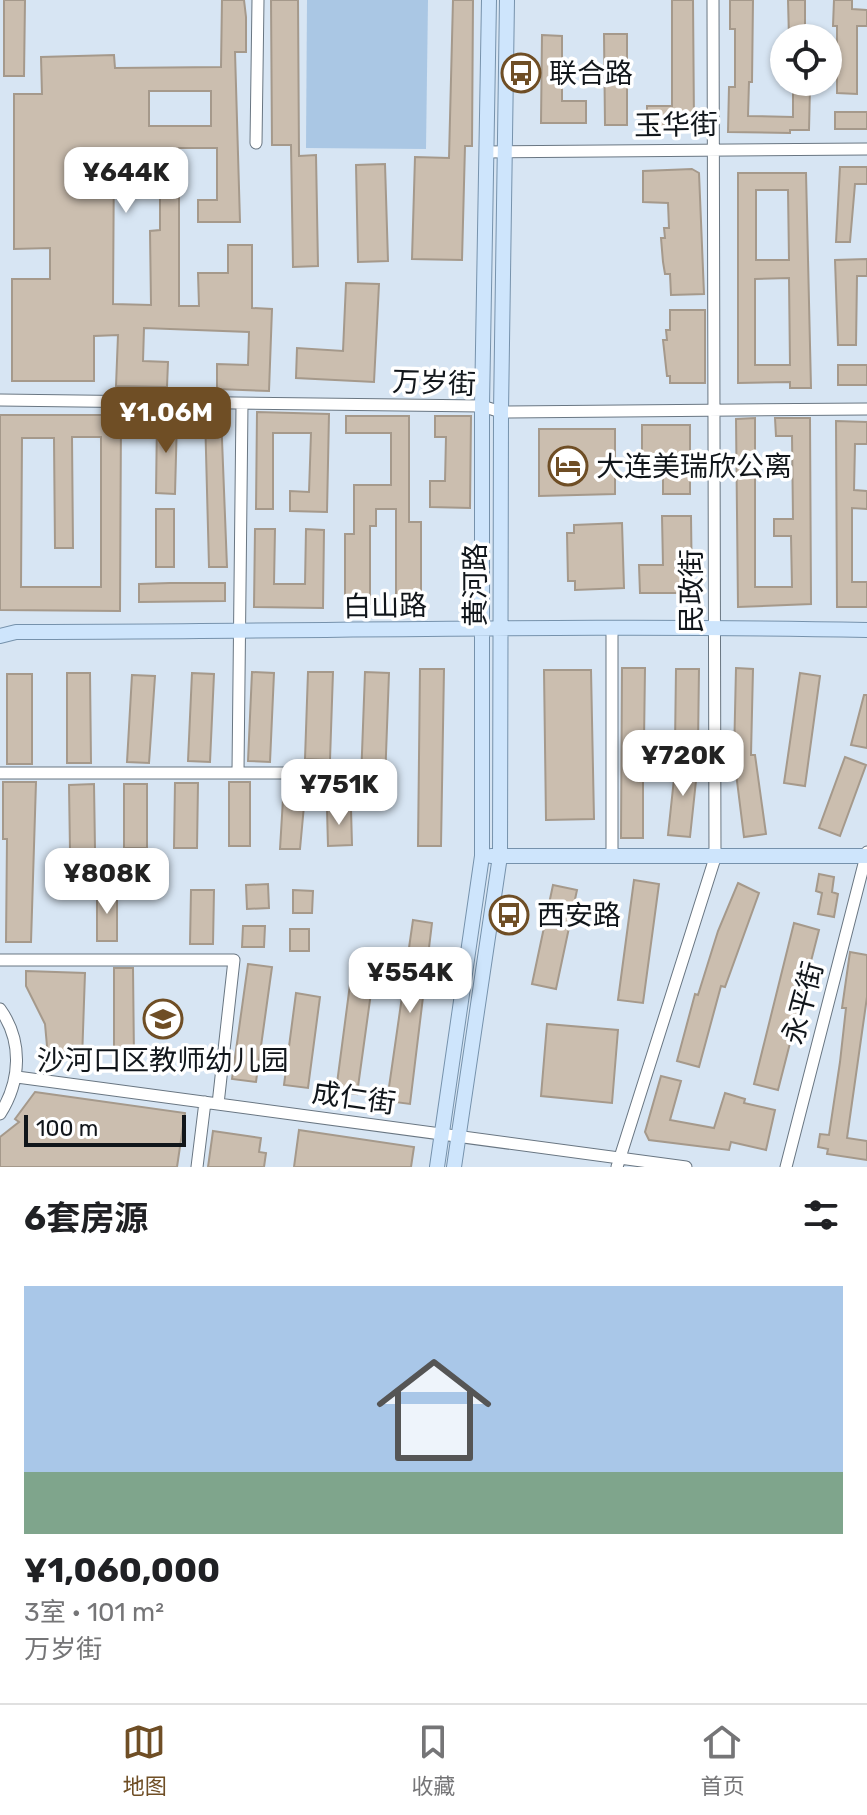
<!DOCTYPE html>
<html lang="zh">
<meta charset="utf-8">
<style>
:root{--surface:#fff;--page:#f6f6f6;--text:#202124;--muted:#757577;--line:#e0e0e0;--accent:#6f4e25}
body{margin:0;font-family:Rubik,"Noto Sans SC",sans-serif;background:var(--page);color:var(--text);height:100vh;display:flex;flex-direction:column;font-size:30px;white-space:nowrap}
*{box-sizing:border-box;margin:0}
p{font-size:26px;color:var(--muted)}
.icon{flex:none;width:44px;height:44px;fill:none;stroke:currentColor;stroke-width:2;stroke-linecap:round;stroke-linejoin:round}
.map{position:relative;height:1167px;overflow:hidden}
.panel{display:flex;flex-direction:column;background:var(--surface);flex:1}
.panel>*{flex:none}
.tools{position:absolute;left:770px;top:24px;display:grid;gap:16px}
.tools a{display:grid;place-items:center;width:72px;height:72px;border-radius:50%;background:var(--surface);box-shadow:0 2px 6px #0004;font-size:40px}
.scale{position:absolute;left:24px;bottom:20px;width:162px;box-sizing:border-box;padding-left:8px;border:4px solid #11161b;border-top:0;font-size:22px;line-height:28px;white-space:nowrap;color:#11161b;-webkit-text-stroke:6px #fff;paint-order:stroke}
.price{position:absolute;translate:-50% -68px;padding:0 18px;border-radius:16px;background:#fff;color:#222;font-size:26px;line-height:52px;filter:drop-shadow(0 2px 4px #0008)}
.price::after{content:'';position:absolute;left:50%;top:48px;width:24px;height:18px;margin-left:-12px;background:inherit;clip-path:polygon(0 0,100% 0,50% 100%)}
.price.on{background:var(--accent);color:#fff}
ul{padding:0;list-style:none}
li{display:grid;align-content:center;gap:16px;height:424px;padding:0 24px}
li span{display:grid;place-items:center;height:248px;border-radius:0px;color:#555}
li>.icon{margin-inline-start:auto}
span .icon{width:144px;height:144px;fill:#fffc;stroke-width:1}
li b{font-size:34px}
h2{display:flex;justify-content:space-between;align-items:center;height:96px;padding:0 24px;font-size:34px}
.dock{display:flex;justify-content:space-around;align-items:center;height:112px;border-top:2px solid var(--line);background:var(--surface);font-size:22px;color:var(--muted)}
.dock a{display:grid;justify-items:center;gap:4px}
.dock .on{color:var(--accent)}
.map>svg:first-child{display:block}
.green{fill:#aac7e4}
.building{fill:#cbbeaf;stroke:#a5998b;stroke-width:2;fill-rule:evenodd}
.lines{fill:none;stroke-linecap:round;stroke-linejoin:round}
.minor-casing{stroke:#697682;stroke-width:13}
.major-casing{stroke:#7692ac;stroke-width:16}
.minor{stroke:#fff;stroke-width:11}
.major{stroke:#cee5fc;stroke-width:14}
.labels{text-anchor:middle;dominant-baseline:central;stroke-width:7;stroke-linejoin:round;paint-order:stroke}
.poi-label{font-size:28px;fill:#11161b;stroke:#fff;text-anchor:start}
.street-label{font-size:28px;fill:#11161b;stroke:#fff}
</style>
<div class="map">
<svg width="867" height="1167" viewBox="0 0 867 1167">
<rect width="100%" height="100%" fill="#d7e5f3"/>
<path class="green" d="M307 0H428L426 149 306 148Z"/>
<path class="building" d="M4 0H25L24 76H4Z
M222 0H244L246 17V52H235L240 222H198V200H217V148H179V306H199L198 273H228V245H252V308L272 309 269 391 217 389V364L248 365 249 332 144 328 143 361 168 362 167 387 116 386 118 335 94 336V381H12V279H50V248L14 249V94H42L41 57 114 55 115 68 221 67ZM149 91H211V126H149ZM160 148V230L150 231 151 305 113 304 114 149Z
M271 0H298L299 156 316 155 318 266 293 267 291 145H272Z
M453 0H473L472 146H465L462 260 412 259 415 157 449 158Z
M672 0H693L694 125 647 126V106H672Z
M730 0H753L752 82H749L748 116 793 117V86L810 87 809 130H790V133L728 132 729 87H735V29H730Z
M788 0H805V38H789Z
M834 0H852V9L867 10V26H857V94L837 93V26H833Z
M604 34H627V125H605Z
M542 35 562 36V101H586V123H541Z
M835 112H867V129H835Z
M385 164 388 261 358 262 356 165Z
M840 167H867V184H855L850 242H836Z
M692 169 699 173 704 294 671 295 670 274H665L663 262 661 238H665L664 228H669L668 203 643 202V171Z
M738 173H806L811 388H790V382L738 383ZM756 190H788L789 260H756ZM789 278 790 365H755V279Z
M867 259V276H857L856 345H838L835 260Z
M346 283 379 284 374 382 296 378 297 348 343 351Z
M670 310H705V383H670V376H667L663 340H667L666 330H670Z
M838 365H867V385H838Z
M257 412 329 414 327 512 290 511V491L309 492 311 433H273V509H256Z
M205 414H221L227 567H209Z
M0 415H121L120 611 0 610ZM72 437H101V587H21L22 438H54L55 548H73Z
M346 416H409V522H421V608H396V509H376V526H370V604L345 603V534H354V485H391V433H346Z
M435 416H471L470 508 430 507V481H445L446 437H435Z
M157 418H177L175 494 156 493Z
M755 418V587H792L791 536H774V519H793L792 436H776L775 418H810L811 604 738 607 736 419Z
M836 421 867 422V444H855L854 490 867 491V509L852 508V582H867V607H837Z
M642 425H690V494H663V459L642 460Z
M539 429H615V494L539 496Z
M156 509H174V567H156Z
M662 516H691L692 593H640L639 565H663Z
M622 523 624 588 575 590V581H568L567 533H574V525Z
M255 529H275L274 584H305L306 529 324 530 323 608 254 607Z
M170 583H225V601L139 602V584Z
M622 668H645L644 741 642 745H633L632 755 643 756V838H621Z
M736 668 753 669 751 755H755L766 834 744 837 734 757Z
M420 669H444L441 846H418Z
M676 669H699L698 745H675Z
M544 670H591L594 819 546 820Z
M252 672 274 673 270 762 248 761Z
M308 672H333L330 760 305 759Z
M365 672 389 673 385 781 361 780Z
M67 673H90L91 763H67Z
M192 673 214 674 210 762 188 761Z
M800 673 820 676 805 786 784 783Z
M7 674H32V764H7Z
M132 675 155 676 149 763 127 762Z
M864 695H867V748L851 745Z
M845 757 866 765 840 836 819 828Z
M676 760 698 762 690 837 668 835Z
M3 782H36L31 942H6L7 839H3Z
M229 782H250V846H229Z
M284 782 306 784 300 849H280Z
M175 783H198L197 848H174Z
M94 784 95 850H70L69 785Z
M124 784H147V848H124Z
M327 809H351L352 845 328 846Z
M819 874 834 877 832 892 838 894 834 917 818 914 822 893 816 891Z
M634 880 659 884 643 1003 618 1000Z
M738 883 759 893 725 987 721 986 699 1067 677 1061 695 994 698 995 718 931Z
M268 884 269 908 247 909 246 885Z
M553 885 577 890 556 989 532 984Z
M191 890H214L213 944H190Z
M293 890 313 891 312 913H293Z
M97 891H117V941H97Z
M413 920 432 923 410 1104 387 1101Z
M794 923 819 930 778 1090 754 1084Z
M243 926H265L264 947H242Z
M290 929H309V951H290Z
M850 952 867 955V997L847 1138 867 1141V1160L827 1154 828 1149 818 1147 820 1134 829 1135 840 1062 846 1008H842Z
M248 964 272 967 256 1082 232 1079Z
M114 968H133L134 1059H114Z
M352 969 374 971 357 1094 336 1091Z
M26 971 85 973 82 1060 48 1057 45 1024 26 986Z
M296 993 320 997 308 1088 284 1085Z
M547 1024 618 1030 612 1103 541 1096Z
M661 1076 681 1081 670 1120 714 1128 725 1093 745 1099 744 1103 775 1110 766 1150 731 1142 729 1150 649 1140 645 1132Z
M35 1092 185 1113 177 1167H0V1137L19 1122 15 1119Z
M299 1130 414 1147 411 1167H294Z
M213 1131 261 1138 259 1152 266 1153 264 1167H208Z"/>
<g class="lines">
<g class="minor-casing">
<path id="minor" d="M256 143 258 0
M486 152 867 149
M0 400 482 406 501 412 867 409
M238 771 242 404
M0 773H298L389 800
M612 857V628
M0 960H234L218 1104
M0 1009C23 1041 21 1081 0 1114
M17 1077 686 1167
M197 1167 205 1102
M617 1167 715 858 713 0
M786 1167 867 852"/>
</g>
<g class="major-casing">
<path id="major" d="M0 636 16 632C300 632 584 624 867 630
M491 856H867
M437 1167 482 856V406L489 0
M454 1167 500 856 501 412 507 0"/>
</g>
<use href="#minor" class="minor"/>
<use href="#major" class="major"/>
</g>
<defs>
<g id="bus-ring" transform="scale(2)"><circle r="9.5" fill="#fff" stroke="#6f4e25" stroke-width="1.5"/><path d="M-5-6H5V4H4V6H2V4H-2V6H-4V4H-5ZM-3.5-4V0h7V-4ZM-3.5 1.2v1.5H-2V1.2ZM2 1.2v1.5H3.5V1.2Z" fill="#6f4e25"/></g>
<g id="hotel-ring" transform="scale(2)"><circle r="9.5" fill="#fff" stroke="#6f4e25" stroke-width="1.5"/><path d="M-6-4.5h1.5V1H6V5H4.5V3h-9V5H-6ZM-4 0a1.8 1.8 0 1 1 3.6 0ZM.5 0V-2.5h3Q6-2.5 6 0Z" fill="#6f4e25"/></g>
<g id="school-ring" transform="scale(2)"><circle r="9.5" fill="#fff" stroke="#6f4e25" stroke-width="1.5"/><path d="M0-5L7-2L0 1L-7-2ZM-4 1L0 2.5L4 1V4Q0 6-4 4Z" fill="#6f4e25"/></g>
</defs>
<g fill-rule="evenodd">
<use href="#bus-ring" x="521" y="73"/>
<use href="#hotel-ring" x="568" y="466"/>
<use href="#bus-ring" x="509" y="915"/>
<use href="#school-ring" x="163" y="1019"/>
</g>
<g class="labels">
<g class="poi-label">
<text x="549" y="73">联合路</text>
<text x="596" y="466">大连美瑞欣公离</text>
<text x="537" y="915">西安路</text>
<text x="163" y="1060" text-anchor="middle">沙河口区教师幼儿园</text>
</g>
<g class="street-label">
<text transform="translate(676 125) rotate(-1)">玉华街</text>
<text transform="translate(434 383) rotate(2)">万岁街</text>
<text transform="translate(475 585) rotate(-90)">黄河路</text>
<text transform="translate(691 591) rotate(-90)">民政街</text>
<text transform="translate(385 606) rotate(-1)">白山路</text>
<text transform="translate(803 1003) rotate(-75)">永平街</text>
<text transform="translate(354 1098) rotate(8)">成仁街</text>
</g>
</g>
</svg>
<div class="tools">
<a><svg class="icon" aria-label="locate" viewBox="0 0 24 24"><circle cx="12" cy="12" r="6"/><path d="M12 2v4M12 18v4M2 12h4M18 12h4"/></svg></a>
</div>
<div class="scale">100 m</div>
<b class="price" style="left:126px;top:215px">¥644K</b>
<b class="price on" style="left:166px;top:455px">¥1.06M</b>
<b class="price" style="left:683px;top:798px">¥720K</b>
<b class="price" style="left:339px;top:827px">¥751K</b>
<b class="price" style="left:107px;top:916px">¥808K</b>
<b class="price" style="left:410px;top:1015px">¥554K</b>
</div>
<section class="panel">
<h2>6套房源<svg class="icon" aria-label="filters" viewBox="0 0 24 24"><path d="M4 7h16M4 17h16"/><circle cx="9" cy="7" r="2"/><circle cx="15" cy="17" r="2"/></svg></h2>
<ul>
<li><span style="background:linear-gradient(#a9c7e8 75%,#7fa58c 0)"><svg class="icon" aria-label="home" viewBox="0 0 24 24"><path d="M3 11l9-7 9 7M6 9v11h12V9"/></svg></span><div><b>¥1,060,000</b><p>3室 · 101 m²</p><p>万岁街</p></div></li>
</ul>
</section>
<nav class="dock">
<a class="on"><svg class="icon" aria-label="map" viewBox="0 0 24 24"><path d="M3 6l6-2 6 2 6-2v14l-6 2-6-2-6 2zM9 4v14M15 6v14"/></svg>地图</a>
<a><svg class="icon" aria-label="saved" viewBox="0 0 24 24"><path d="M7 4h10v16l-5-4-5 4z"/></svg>收藏</a>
<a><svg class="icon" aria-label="home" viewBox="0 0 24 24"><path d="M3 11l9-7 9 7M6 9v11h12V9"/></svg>首页</a>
</nav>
